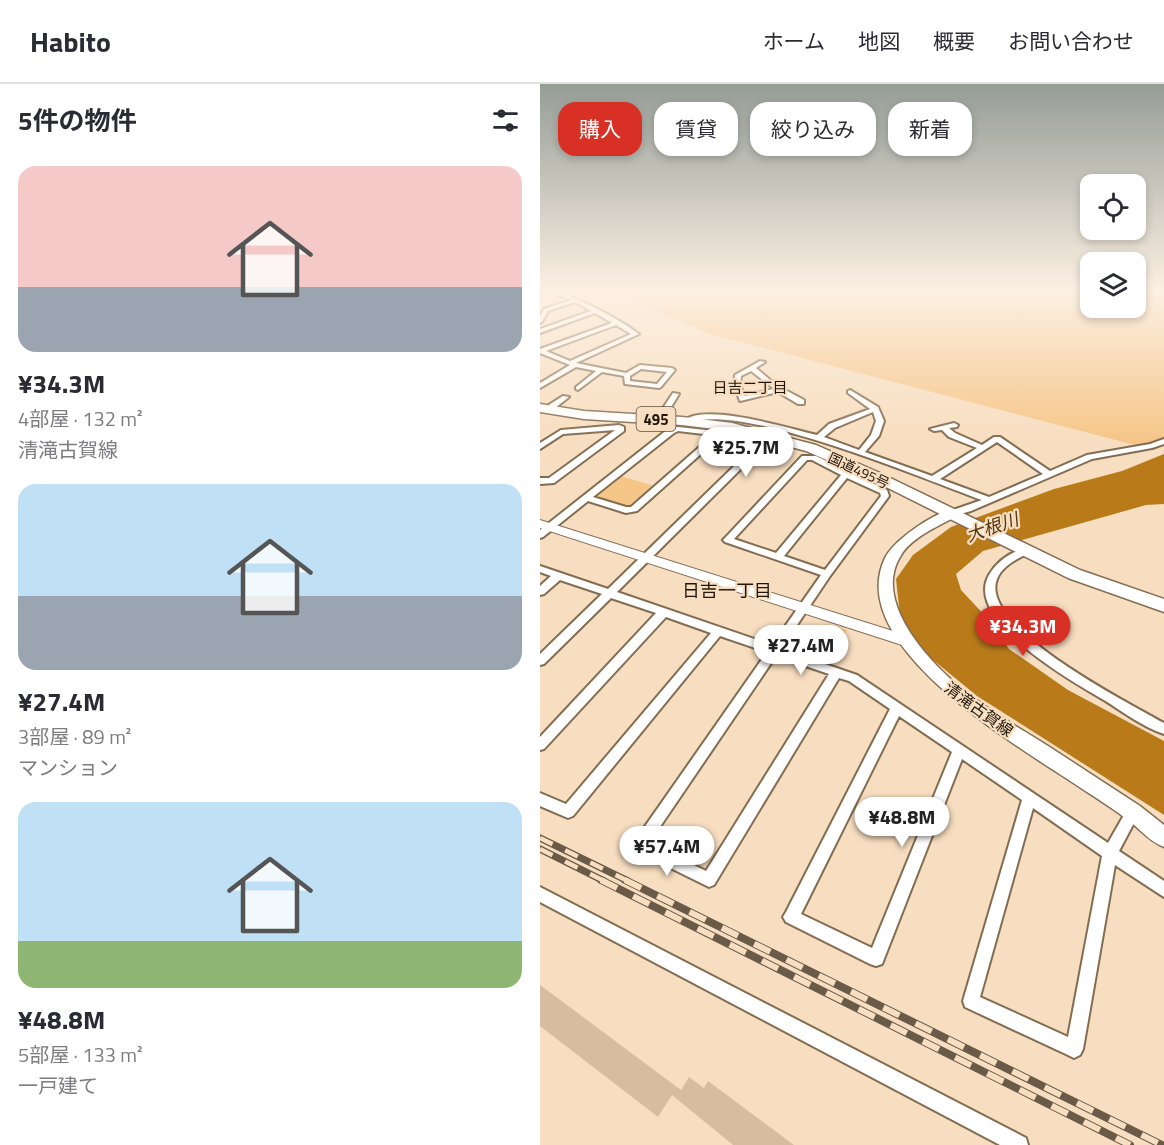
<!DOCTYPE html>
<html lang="ja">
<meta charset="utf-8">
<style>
:root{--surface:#fff;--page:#f2f2f3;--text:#2b2b33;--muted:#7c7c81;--line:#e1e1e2;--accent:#d93025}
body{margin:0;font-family:"Titillium Web","Noto Sans JP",sans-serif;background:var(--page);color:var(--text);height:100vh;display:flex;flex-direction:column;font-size:22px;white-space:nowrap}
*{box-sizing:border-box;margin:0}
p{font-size:20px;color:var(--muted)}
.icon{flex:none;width:33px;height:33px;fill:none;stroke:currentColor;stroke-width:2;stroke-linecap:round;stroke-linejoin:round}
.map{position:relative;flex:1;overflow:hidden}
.panel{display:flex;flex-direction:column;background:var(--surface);width:540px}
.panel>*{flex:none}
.banner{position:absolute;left:18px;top:18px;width:516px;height:54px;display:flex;gap:12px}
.fabs{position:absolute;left:540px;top:90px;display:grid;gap:12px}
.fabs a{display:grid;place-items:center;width:66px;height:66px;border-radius:12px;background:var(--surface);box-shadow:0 3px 9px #0003;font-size:30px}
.price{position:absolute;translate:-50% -51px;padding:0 14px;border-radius:21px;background:#fff;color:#222;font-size:20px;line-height:39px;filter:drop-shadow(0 2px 3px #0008)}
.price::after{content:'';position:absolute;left:50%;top:36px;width:18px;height:14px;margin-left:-9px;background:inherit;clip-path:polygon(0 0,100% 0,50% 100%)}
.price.active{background:var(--accent);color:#fff}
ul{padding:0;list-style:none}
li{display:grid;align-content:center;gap:12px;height:318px;padding:0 18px}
li span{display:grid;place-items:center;height:186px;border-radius:18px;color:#555}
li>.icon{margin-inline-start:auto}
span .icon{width:108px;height:108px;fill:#fffc;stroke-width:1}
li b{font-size:26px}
h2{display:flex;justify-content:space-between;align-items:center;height:72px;padding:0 18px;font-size:26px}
.chip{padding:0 21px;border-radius:18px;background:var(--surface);box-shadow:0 3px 9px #0003;font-size:21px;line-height:54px}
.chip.active{background:var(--accent);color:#fff}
header{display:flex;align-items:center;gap:36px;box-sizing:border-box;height:84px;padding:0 30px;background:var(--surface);border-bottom:2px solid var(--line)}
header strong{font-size:28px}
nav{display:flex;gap:33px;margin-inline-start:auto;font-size:21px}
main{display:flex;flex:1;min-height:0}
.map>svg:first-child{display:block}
.green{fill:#f6c689}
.water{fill:#b97b1a}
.building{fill:#d6bd9f}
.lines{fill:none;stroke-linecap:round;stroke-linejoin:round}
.minor-casing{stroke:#836d51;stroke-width:4}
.tertiary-casing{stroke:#836d51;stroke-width:2}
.secondary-casing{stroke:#836d51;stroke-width:3}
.trunk-casing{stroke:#836d51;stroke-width:3}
.minor{fill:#fff;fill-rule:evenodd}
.tertiary{fill:#fff;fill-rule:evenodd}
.secondary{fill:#fff;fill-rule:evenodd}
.trunk{fill:#fff;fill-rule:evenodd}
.rail-far1-casing{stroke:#695b48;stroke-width:7}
.rail-casing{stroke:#695b48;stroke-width:8}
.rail-far1{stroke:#f8dec0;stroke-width:4.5;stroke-dasharray:14;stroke-linecap:butt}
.rail{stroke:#f8dec0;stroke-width:6;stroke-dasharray:18;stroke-linecap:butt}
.labels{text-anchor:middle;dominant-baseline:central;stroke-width:4.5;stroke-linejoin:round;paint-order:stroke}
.far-street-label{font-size:14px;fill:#1e160a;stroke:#f8dec0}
.far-neighbourhood-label{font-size:15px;fill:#1e160a;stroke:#f8dec0}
.shield{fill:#f8dec0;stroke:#5f5241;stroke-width:1.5}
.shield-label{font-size:15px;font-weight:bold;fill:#1e160a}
.street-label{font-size:16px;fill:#1e160a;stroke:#f8dec0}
.water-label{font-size:18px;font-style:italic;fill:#503511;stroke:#f8dec0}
.neighbourhood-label{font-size:18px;fill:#1e160a;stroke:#f8dec0}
</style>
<header>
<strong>Habito</strong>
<nav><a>ホーム</a><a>地図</a><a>概要</a><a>お問い合わせ</a></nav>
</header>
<main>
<section class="panel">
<h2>5件の物件<svg class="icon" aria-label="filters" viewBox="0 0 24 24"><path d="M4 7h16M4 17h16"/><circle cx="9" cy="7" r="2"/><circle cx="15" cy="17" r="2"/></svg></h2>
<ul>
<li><span style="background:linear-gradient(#f6c9c9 65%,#9aa5b1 0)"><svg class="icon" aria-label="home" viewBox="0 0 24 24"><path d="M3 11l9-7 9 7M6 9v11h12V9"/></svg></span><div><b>¥34.3M</b><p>4部屋 · 132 m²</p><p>清滝古賀線</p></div></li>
<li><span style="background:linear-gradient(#bfe0f5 60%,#9aa5b1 0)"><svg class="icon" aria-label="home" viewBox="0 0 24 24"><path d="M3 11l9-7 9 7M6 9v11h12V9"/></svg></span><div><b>¥27.4M</b><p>3部屋 · 89 m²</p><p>マンション</p></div></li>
<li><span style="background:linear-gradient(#bfe0f5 75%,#8fb573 0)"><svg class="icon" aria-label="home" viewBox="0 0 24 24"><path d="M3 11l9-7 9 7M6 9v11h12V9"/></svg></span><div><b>¥48.8M</b><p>5部屋 · 133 m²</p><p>一戸建て</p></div></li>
</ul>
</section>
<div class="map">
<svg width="624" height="1061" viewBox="0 0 624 1061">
<rect width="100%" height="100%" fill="#f8dec0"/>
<path class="green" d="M80 208H550V224H596V208H624V362L614 366 170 250 115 227Z
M78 391 114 402 89 423 53 412Z
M286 540 307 546 288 578 267 571Z"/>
<path class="water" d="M624 370V420L606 421 443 467 416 490 421 506 449 536 469 565 528 606 624 657V731L437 612 387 571 360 532 356 495 373 471 411 443 514 405 582 387Z"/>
<path class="building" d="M0 901 141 1006 149 993 164 1004 168 997 254 1061H193L132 1011 118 1033 0 942Z"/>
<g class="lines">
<g class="minor-casing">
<path id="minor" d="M10 208C30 208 82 237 99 250L36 279 86 289 100 281 132 284 135 286 121 303 119 304 85 300 84 292 62 288 38 306 36 305V303L56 287 36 283 0 304V299L30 281 0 269V265L72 239 55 229 0 249V245L51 227 35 218 8 227 2 238 0 239V232L4 225 31 216ZM76 241 91 250 30 277 6 267ZM101 285 127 288 117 300 90 297V292Z
M220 277 225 278 216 284 236 301 264 316V320H258L238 308 200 317 194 301 195 291ZM211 287 232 303 233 305 205 312 200 301 201 292Z
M310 306 338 323 344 337 339 352 325 368 392 392 437 364 409 353 402 346 394 347 390 345 414 339 418 341 417 343 409 344 415 349 442 361 454 353H460L510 387 547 371 610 360 624 355V360L612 364 552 375 431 427 410 433 407 432V428L442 416C384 395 200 317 148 339L144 337C163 318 252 345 277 351L289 340 330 325 308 309V307ZM333 328 336 337 331 351 319 366 284 353 295 344ZM457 358 503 390 449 413 400 395Z
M133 309 139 310 122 338H116L115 336Z
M23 312 29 313 10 328H4V324Z
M79 341 84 343V347L14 399 0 400V394H9L75 346 23 350 0 365V359L21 346Z
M138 343 175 347H178L180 353 97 427 86 429 48 417 3 453 0 454V446L128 345ZM138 347 172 351V352L91 423H86L53 413 134 349Z
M227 350 234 352 77 508 232 561 281 491 185 458 183 456 185 454 262 372H276L347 406 349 412 290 492 241 565 317 591 568 759 588 724 593 722 602 725 604 729 602 733 596 735 579 767 624 797V813L575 781 543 965 540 971 534 974 528 971 425 923 423 917 482 716 422 675 342 880 336 882 330 880 246 838 243 833 246 828 350 625 309 597 299 594 174 801 169 803 94 766 92 761 227 568 180 552 33 732 28 734 0 722V709L26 720 171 549 126 533 4 665 0 666V653L116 529 71 514 4 580 0 581V570L62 510 20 496 4 510 0 511V502L11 492 0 488V482L68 505ZM267 376H272L301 391 236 469 194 455ZM307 394 340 409 341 412 285 486 244 472ZM236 572 289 590 166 787 109 759ZM359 632 412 668 332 864 261 830ZM493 724 562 772 528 953 440 913Z
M485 464 488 465 490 467 488 469C477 475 462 482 457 495 438 543 589 619 624 639V650C603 643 583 628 564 616 533 598 423 536 449 491 457 477 471 468 485 464Z
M0 803 486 1054 488 1061H460L0 818Z"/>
</g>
<g class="tertiary-casing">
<path id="tertiary" d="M0 436 372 553 374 557 372 561H362L0 444Z"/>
</g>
<g class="secondary-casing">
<path id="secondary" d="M410 426 416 430 415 433C397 443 370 454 360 473 332 520 393 582 427 609 452 629 481 645 508 662 539 682 569 702 600 722L624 741V763C610 758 600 745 588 736 575 726 561 717 547 708 487 667 302 564 345 474 354 456 391 431 410 426Z"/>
</g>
<g class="trunk-casing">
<path id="trunk" d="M0 320 44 327 142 333 192 339 276 361 340 389 540 486 624 515V528L528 494 330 395 266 367 191 347 142 341 44 335 0 328Z"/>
</g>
<use href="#minor" class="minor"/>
<use href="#tertiary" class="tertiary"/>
<use href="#secondary" class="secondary"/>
<use href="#trunk" class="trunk"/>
<g class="rail-far1-casing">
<path id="rail-far1" d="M0 754 88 797
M0 765 64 797"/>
</g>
<g class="rail-casing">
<path id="rail" d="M61 796 590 1061
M85 796 622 1061"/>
</g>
<use href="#rail-far1" class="rail-far1"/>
<use href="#rail" class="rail"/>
</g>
<linearGradient id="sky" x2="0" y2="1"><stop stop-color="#959d96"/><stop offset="0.58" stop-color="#fcf0e3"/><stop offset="1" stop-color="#fcf0e3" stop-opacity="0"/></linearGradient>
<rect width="624" height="356" fill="url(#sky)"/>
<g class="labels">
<g class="far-street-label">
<text transform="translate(319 386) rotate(25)">国道495号</text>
</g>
<g class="far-neighbourhood-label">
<text x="210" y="303">日吉二丁目</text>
</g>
<rect class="shield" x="96.5" y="323" width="39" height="24" rx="4.5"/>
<g class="shield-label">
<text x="116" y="335">495</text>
</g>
<g class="street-label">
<text transform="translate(439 625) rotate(36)">清滝古賀線</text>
</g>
<g class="water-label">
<text transform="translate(452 443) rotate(-19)">大根川</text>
</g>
<g class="neighbourhood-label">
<text x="187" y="506">日吉一丁目</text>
</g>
</g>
</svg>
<div class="fabs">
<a><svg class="icon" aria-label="locate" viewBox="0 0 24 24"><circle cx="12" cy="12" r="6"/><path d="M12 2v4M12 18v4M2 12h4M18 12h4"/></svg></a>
<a><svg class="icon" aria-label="layers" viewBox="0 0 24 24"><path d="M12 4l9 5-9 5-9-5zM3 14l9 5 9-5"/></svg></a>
</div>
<b class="price" style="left:206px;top:394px">¥25.7M</b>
<b class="price active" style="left:483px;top:573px">¥34.3M</b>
<b class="price" style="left:261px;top:592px">¥27.4M</b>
<b class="price" style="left:362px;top:764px">¥48.8M</b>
<b class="price" style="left:127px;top:793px">¥57.4M</b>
<div class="banner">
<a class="chip active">購入</a>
<a class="chip">賃貸</a>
<a class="chip">絞り込み</a>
<a class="chip">新着</a>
</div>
</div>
</main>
